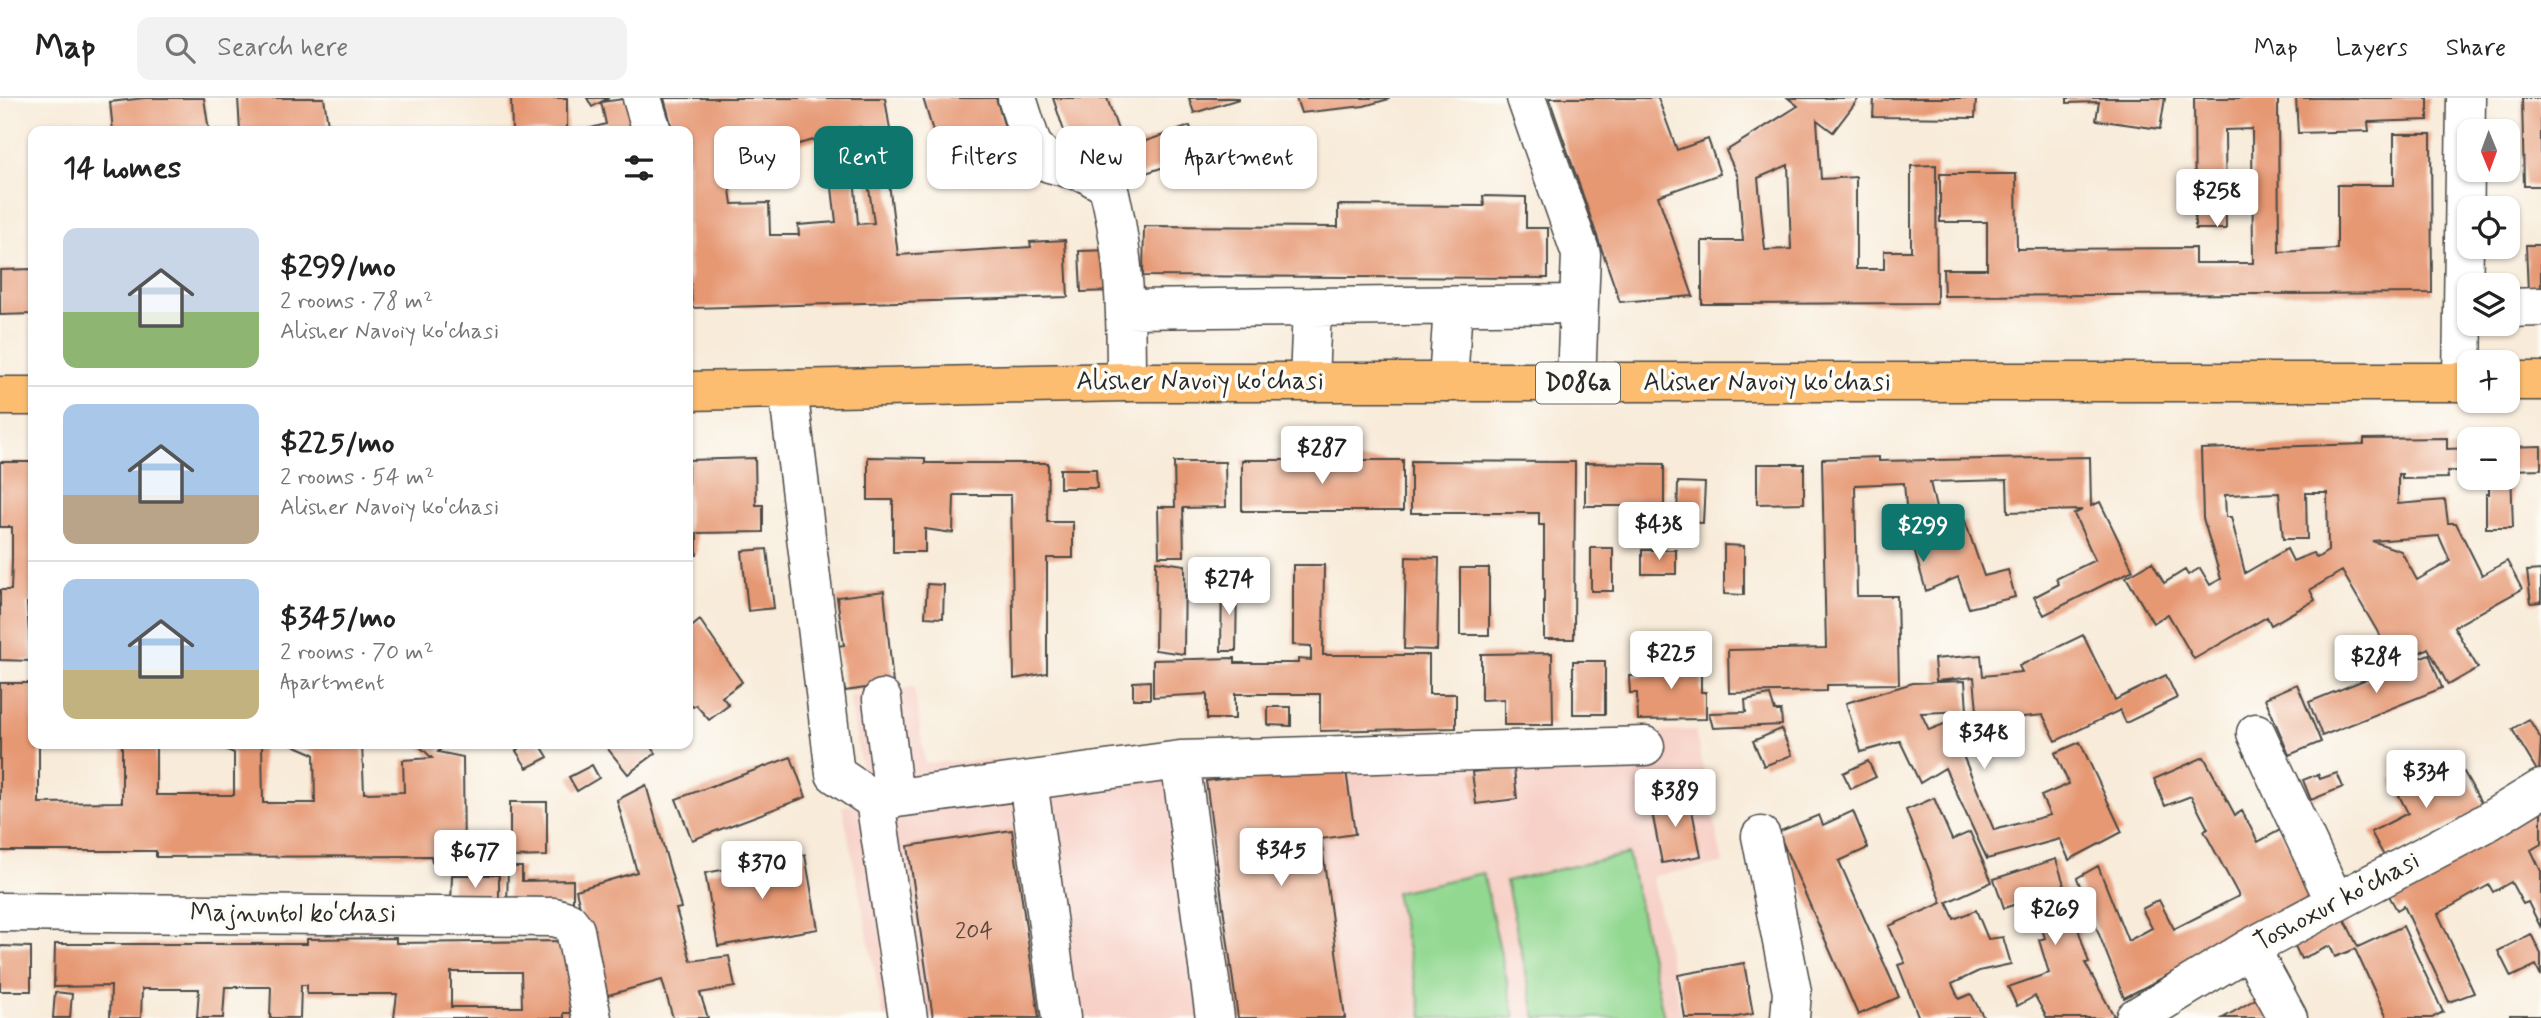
<!DOCTYPE html>
<meta charset="utf-8">
<style>
:root{--surface:#fff;--page:#f2f2f2;--text:#222;--muted:#767676;--line:#e0e0e0;--accent:#0f766e}
body{margin:0;font-family:Mynerve,sans-serif;background:var(--page);color:var(--text);height:100vh;display:flex;flex-direction:column;font-size:26px;white-space:nowrap}
*{box-sizing:border-box;margin:0}
p{font-size:23px;color:var(--muted)}
.icon{flex:none;width:38px;height:38px;fill:none;stroke:currentColor;stroke-width:2;stroke-linecap:round;stroke-linejoin:round}
.map{position:relative;flex:1;overflow:hidden}
.sheet{position:absolute;left:28px;top:28px;width:665px;height:623px;display:flex;flex-direction:column;background:var(--surface);border-radius:14px;box-shadow:0 2px 5px #0004}
.sheet>*{flex:none}
.guide{position:absolute;left:714px;top:28px;width:665px;height:63px;display:flex;gap:14px}
.needle{width:46px;rotate:179deg}
.controls{position:absolute;left:2457px;top:21px;display:grid;gap:14px}
.controls a{display:grid;place-items:center;width:63px;height:63px;border-radius:14px;background:var(--surface);box-shadow:0 2px 5px #0004;font-size:35px}
.price{position:absolute;translate:-50% -60px;padding:0 16px;border-radius:7px;background:#fff;color:#222;font-size:23px;line-height:46px;filter:drop-shadow(0 2px 4px #0008)}
.price::after{content:'';position:absolute;left:50%;top:42px;width:21px;height:16px;margin-left:-10px;background:inherit;clip-path:polygon(0 0,100% 0,50% 100%)}
.price.current{background:var(--accent);color:#fff}
ul{padding:0;list-style:none}
li{display:flex;align-items:center;gap:21px;height:175px;padding:0 35px}
li+li{border-top:2px solid var(--line)}
li span{display:grid;place-items:center;flex:none;width:196px;height:140px;border-radius:14px;color:#555}
li>.icon{margin-inline-start:auto}
span .icon{width:84px;height:84px;fill:#fffc;stroke-width:1}
li b{font-size:30px}
h2{display:flex;justify-content:space-between;align-items:center;height:84px;padding:0 35px;font-size:30px}
.tag{padding:0 24px;border-radius:14px;background:var(--surface);box-shadow:0 2px 5px #0004;font-size:24px;line-height:63px}
.tag.current{background:var(--accent);color:#fff}
header{display:flex;align-items:center;gap:42px;box-sizing:border-box;height:98px;padding:0 35px;background:var(--surface);border-bottom:2px solid var(--line)}
header strong{font-size:33px}
nav{display:flex;gap:38px;margin-inline-start:auto;font-size:24px}
.search{width:490px;height:63px;background:var(--page);display:flex;align-items:center;gap:18px;box-sizing:border-box;padding:0 24px;border-radius:14px;color:var(--muted);font-size:26px}
.map>svg:first-child{display:block}
.built{fill:#f7d1c8}
.green{fill:#92d891;stroke:#5e825e;stroke-width:2}
.building{fill:#e69873;fill-rule:evenodd}
.lines{fill:none;stroke-linecap:round;stroke-linejoin:round}
.minor-casing{stroke:#4a4845;stroke-width:41}
.major-casing{stroke:#4a4845;stroke-width:41}
.minor{stroke:#fff;stroke-width:38}
.major{stroke:#fcbd6f;stroke-width:38}
.labels{text-anchor:middle;dominant-baseline:central;stroke-width:7;stroke-linejoin:round;paint-order:stroke}
.number-label{font-size:23px;fill:#5a463d}
.shield{fill:#fdfcf7;stroke:#6a6a68;stroke-width:2}
.shield-label{font-size:24px;font-weight:bold;fill:#2b2b2b}
.street-label{font-size:26px;fill:#2b2b2b;stroke:#fdfcf7}
</style>
<header>
<strong>Map</strong>
<div class="search"><svg class="icon" aria-label="search" viewBox="0 0 24 24"><circle cx="10" cy="10" r="6"/><path d="M15 15l6 6"/></svg>Search here</div>
<nav><a>Map</a><a>Layers</a><a>Share</a></nav>
</header>
<div class="map">
<svg width="2541" height="920" viewBox="0 0 2541 920">
<rect width="100%" height="100%" fill="#fdfcf7"/>
<filter id="ink" filterUnits="userSpaceOnUse"><feTurbulence type="fractalNoise" baseFrequency=".0143" numOctaves="2"/><feDisplacementMap in="SourceGraphic" scale="14" xChannelSelector="R" yChannelSelector="G"/><feConvolveMatrix kernelMatrix="1 2 1 2 8 2 1 2 1" color-interpolation-filters="sRGB"/></filter>
<filter id="wash" filterUnits="userSpaceOnUse"><feTurbulence type="fractalNoise" baseFrequency=".00686" numOctaves="4" result="noise"/><feDisplacementMap in="SourceGraphic" scale="28" xChannelSelector="R" yChannelSelector="G"/><feGaussianBlur stdDeviation="1.57" result="paint"/><feColorMatrix in="noise" values="0 0 0 0 0 0 0 0 0 0 0 0 0 0 0 0 0 1.4 0 .05"/><feComposite in="paint" operator="in"/></filter>
<g filter="url(#wash)">
<rect width="100%" height="100%" fill="#f8ebd9"/>
<path class="built" d="M914 589 925 665 1695 632 1723 766 1652 778 1682 920H884L842 708 867 704 849 598Z"/>
<path class="green" d="M1628 756 1664 920H1536L1506 783Z
M1483 775 1515 920H1423L1395 794Z"/>
<g id="blocks">
<path class="building" d="M145 0H204L209 33H113L110 4Z
M238 0H324L329 33H240Z
M511 0H567V33H512Z
M587 0H609L601 4 631 0 638 33H580L606 26 601 4 592 9Z
M664 0H885L896 70 887 69 898 157 1031 149 1030 144 1065 142 1068 199 692 210 688 132V33H673ZM860 29 874 125 858 126 854 78 831 81 836 124 798 127 799 137H770L769 105 732 106 727 71 764 64 763 56Z
M923 0H996L1008 40 987 46 982 55 971 59 960 54 941 60Z
M1053 0H1107L1119 35 1070 51Z
M1189 0H1239V1L1194 15Z
M1296 0H1389V1L1364 8 1301 15Z
M1549 0H1658L1677 52 1708 41 1720 76 1658 98 1693 198 1620 204Z
M1788 0H1859L1833 34 1817 22 1821 81 1856 79V171H1884V153H1911V68L1936 67 1937 205 1702 206V143H1743L1738 79 1726 53 1798 8ZM1788 67 1791 151 1765 152 1758 80Z
M1874 0H1976L1975 20 1873 19Z
M2067 0H2165L2160 31 2096 22 2099 4 2067 5Z
M2194 0H2278L2279 154 2337 151V87H2394V36H2431L2432 195 1944 198 1943 171H1987V124H1940V76H2016L2017 151 2195 150V165H2253L2252 31 2225 32 2226 131H2195Z
M2296 0H2428V22L2368 24 2369 33 2298 35Z
M2522 0H2541V88H2524Z
M1190 28 1200 57 1137 78 1128 49Z
M1483 98 1526 99V130H1548V180L1143 178 1144 128 1338 129V107L1484 108Z
M2526 147H2541V193L2528 194Z
M1111 152 1113 193 1081 194 1079 153Z
M33 171V216L0 217V172Z
M2447 340V351L2469 350V373H2447L2448 380 2402 381V376H2398V406L2445 402 2448 425H2456L2482 477 2507 463 2522 491 2454 529 2478 570 2448 587 2428 550 2397 567 2342 473 2310 492 2315 502 2271 527 2267 519 2194 561 2168 516 2153 525 2126 479 2152 464 2164 485 2185 472 2188 477 2200 470 2210 487 2221 481 2203 420 2201 351 2364 346V341ZM2279 395 2283 441H2307L2306 395H2327L2328 453 2317 460 2313 455 2293 463 2287 451 2245 475 2231 419H2226L2225 397ZM2439 438 2450 463 2417 482 2401 453 2372 443Z
M2541 348V371L2511 372 2513 430H2486V396H2489V380H2508V349Z
M868 359 925 360V365H1048L1047 424H1073V460H1047V575L1014 581 1011 397H954L953 435 925 431V454H893V402H868Z
M1879 359V363L2090 359 2091 408 2100 404 2133 472 2044 517 2034 499 2059 486 2056 481 2095 462 2074 416 2082 412 2008 414 2007 382 1930 384 1941 432 1965 423 1984 478 2008 472 2015 499 1969 510 1958 479 1926 493 1908 431 1904 385 1855 387 1857 498H1897L1899 586 1827 587V593L1729 595 1728 552 1826 550 1822 361Z
M755 360 756 407H763V434L697 435V457H688V362Z
M1242 362H1403V413H1242Z
M1411 363 1575 364 1574 541H1544V427H1539V415H1411Z
M0 364H33V505H27L31 563 0 562V492H11L12 463V429H0Z
M1174 364H1225L1226 409 1183 410 1184 458H1159L1158 409H1175Z
M1585 365 1664 366V408H1585Z
M1757 366H1804V405L1757 406Z
M1060 371H1096L1097 390H1060Z
M1678 384 1705 385 1703 425 1677 424Z
M1724 447 1744 448V497L1724 496Z
M1591 450H1613V493H1591Z
M767 451 774 510 748 513 742 453Z
M1642 452H1676V476H1642Z
M1406 459 1439 460 1437 552 1404 551Z
M1156 463 1185 467 1184 556 1155 552Z
M1293 467H1324L1323 557H1429V596H1456V630L1320 633V596H1235V621H1207V596L1153 599V562L1235 560V565H1298V561L1311 562V548L1293 547Z
M1460 470H1489V537H1460Z
M2541 472V504L2531 505 2527 473Z
M1222 484H1237L1236 553H1221Z
M927 486 944 487 943 520 925 519Z
M884 493 893 586 845 593 838 548 844 547 837 499Z
M700 522 742 584 722 599 729 607 709 622 696 607 693 609 688 603V532Z
M2083 537 2115 602 2166 577 2177 600 2126 625 2120 612 2056 643 2043 617 1978 624 1974 579 1936 583 1934 561 1981 557 1983 578 2022 574 2019 568Z
M1552 555 1553 627H1504V601L1481 602V556Z
M2429 556 2442 590 2322 638 2309 604Z
M1701 560V594H1706V621L1638 622 1637 595H1630L1629 578 1650 577V561Z
M1573 563H1605V616H1573Z
M1150 583V601H1133V584Z
M1965 583 1967 613 1921 615 1929 632 1949 624 1994 732 2050 717 2041 698 2069 686 2055 655 2080 644 2122 734 2069 762 2060 741 1987 761 1945 670 1920 685 1900 643 1861 654 1846 605 1913 585Z
M0 585H33V646H39V705L122 704V646H156V697H234V655L220 649 221 646H262L263 705H315L314 656 291 646H362L364 695 404 694 403 662 432 660 417 646H446L438 654 463 659 464 769 432 764 431 758 156 759V753H0Z
M2297 586 2321 644 2289 657 2265 600Z
M1770 597 1775 613H1781L1782 627 1713 630 1709 615 1746 614 1745 602Z
M1268 609H1291V628L1268 627Z
M2529 621 2541 641 2539 676 2512 631Z
M1781 631 1792 657 1764 668 1753 643Z
M523 646H540L548 659 527 670 516 653Z
M604 646H649L656 655 628 676Z
M791 659 806 699 692 742 676 701Z
M2204 659 2235 717 2242 713 2258 744 2280 732 2315 800 2124 900 2077 780 2098 768 2128 843 2152 830 2142 811 2159 802 2174 831 2239 798 2204 733 2208 731 2191 698 2165 708 2154 681Z
M1868 663 1876 679 1851 691 1843 675Z
M1345 665 1355 736 1321 741 1345 920H1238L1206 683Z
M592 667 599 680 577 693 569 679Z
M1514 670 1517 701 1476 706 1472 674Z
M2413 671 2425 694 2464 674 2484 710 2384 758 2371 734 2408 715 2391 682Z
M2337 675 2343 689 2311 702 2303 682 2318 676 2320 681Z
M646 687 681 810 676 811 691 863 729 858 735 889 700 895 708 920H673L662 882 601 899 576 792 637 774 617 702Z
M1689 697 1701 758 1662 765 1650 704Z
M1934 700 1952 742 1970 734 1992 784 1947 804 1954 821 1976 812 1988 841 2003 839 2011 866 1979 873 1952 886 1959 901 1971 896 1984 920H1919L1898 867 1905 865 1889 828 1942 805 1906 712Z
M510 704H547V758L510 759Z
M2541 710V746L2531 752 2541 773V830L2528 804 2523 806 2511 784 2493 794 2489 787 2438 816 2474 895 2449 904 2404 808 2397 812 2388 796Z
M1853 713 1868 750 1839 763 1899 899 1858 917 1778 734 1819 717 1823 727Z
M1012 732 1039 920H933L908 748Z
M805 757 818 831 718 848 705 775Z
M2056 761 2089 865H2085L2114 918 2109 920H2047L2035 898 2017 908 2008 889 2049 875 2039 842 2045 840 2032 801 2004 810 1994 781Z
M508 769H522V783L573 782V807L507 806Z
M452 777H499V807H451Z
M2343 818 2358 849 2403 828 2443 914 2432 920H2387L2355 851 2335 859 2330 848 2301 861 2292 842Z
M2531 836 2541 856V878L2536 867 2511 879 2498 853Z
M396 840V845L569 843 570 915H564V920H394L397 896H307V887H301L300 920H270L271 889H225L223 920H197L199 891H142L141 920H110L111 888 54 889 55 846H307V841ZM451 874H521L522 909H451Z
M0 848 31 849V893H0Z
M1744 865 1753 916 1731 920H1685L1678 877Z
M55 894 72 896 70 920H53Z
M2259 899 2271 920H2223Z
M2510 917H2541V920H2510Z"/>
</g>
</g>
<g filter="url(#ink)">
<use href="#blocks" fill-opacity="0" stroke="#4a4845" stroke-width="2"/>
<g class="lines">
<g class="minor-casing">
<path id="minor" d="M642 0 652 33
M1017 0 1032 47 1049 65 1086 75 1108 88C1125 152 1126 218 1126 284
M1526 0 1581 156 1579 206
M1312 209 1579 206 1576 285
M2508 210 2541 209
M1126 211 1312 209 1309 284
M1448 284 1453 208
M2462 284 2466 0
M788 291 835 676 875 703 908 920
M882 601 894 701
M2256 635 2335 804
M1180 662 1645 648
M1028 683 1061 920
M875 703 1180 662 1215 920
M1761 738 1792 894 1790 920
M0 814 554 819 568 823 575 832 592 920
M2250 850 2288 920
M2135 920 2250 850 2484 726 2541 691"/>
</g>
<g class="major-casing">
<path id="major" d="M2508 283H2541
M688 293 1126 284H2469
M0 298H33"/>
</g>
<use href="#minor" class="minor"/>
<use href="#major" class="major"/>
</g>
</g>
<g class="labels">
<g class="number-label">
<text x="974" y="834">204</text>
</g>
<rect class="shield" x="1536" y="264.5" width="84" height="41" rx="5"/>
<g class="shield-label">
<text x="1578" y="285">D086a</text>
</g>
<g class="street-label">
<text x="1200" y="284">Alisher Navoiy koʻchasi</text>
<text x="1767" y="285">Alisher Navoiy koʻchasi</text>
<text transform="translate(2337 804) rotate(-28)">Toshoxur koʻchasi</text>
<text x="293" y="816">Majnuntol koʻchasi</text>
</g>
</g>
</svg>
<div class="controls">
<a><svg class="needle" viewBox="-14 -14 28 28"><path d="M0-13l5 13h-10z" fill="#e53935"/><path d="M0 13l5-13h-10z" fill="#767676"/></svg></a>
<a><svg class="icon" aria-label="locate" viewBox="0 0 24 24"><circle cx="12" cy="12" r="6"/><path d="M12 2v4M12 18v4M2 12h4M18 12h4"/></svg></a>
<a><svg class="icon" aria-label="layers" viewBox="0 0 24 24"><path d="M12 4l9 5-9 5-9-5zM3 14l9 5 9-5"/></svg></a>
<a>+</a>
<a>−</a>
</div>
<b class="price" style="left:2217px;top:131px">$258</b>
<b class="price" style="left:1322px;top:388px">$287</b>
<b class="price" style="left:1659px;top:464px">$438</b>
<b class="price current" style="left:1923px;top:466px">$299</b>
<b class="price" style="left:1229px;top:519px">$274</b>
<b class="price" style="left:1671px;top:593px">$225</b>
<b class="price" style="left:2376px;top:597px">$284</b>
<b class="price" style="left:1984px;top:673px">$348</b>
<b class="price" style="left:2426px;top:712px">$334</b>
<b class="price" style="left:1675px;top:731px">$389</b>
<b class="price" style="left:1281px;top:790px">$345</b>
<b class="price" style="left:475px;top:792px">$677</b>
<b class="price" style="left:762px;top:803px">$370</b>
<b class="price" style="left:2055px;top:849px">$269</b>
<div class="guide">
<a class="tag">Buy</a>
<a class="tag current">Rent</a>
<a class="tag">Filters</a>
<a class="tag">New</a>
<a class="tag">Apartment</a>
</div>
<section class="sheet">
<h2>14 homes<svg class="icon" aria-label="filters" viewBox="0 0 24 24"><path d="M4 7h16M4 17h16"/><circle cx="9" cy="7" r="2"/><circle cx="15" cy="17" r="2"/></svg></h2>
<ul>
<li><span style="background:linear-gradient(#c9d6e8 60%,#8fb573 0)"><svg class="icon" aria-label="home" viewBox="0 0 24 24"><path d="M3 11l9-7 9 7M6 9v11h12V9"/></svg></span><div><b>$299/mo</b><p>2 rooms · 78 m²</p><p>Alisher Navoiy koʻchasi</p></div></li>
<li><span style="background:linear-gradient(#a9c7e8 65%,#b9a48a 0)"><svg class="icon" aria-label="home" viewBox="0 0 24 24"><path d="M3 11l9-7 9 7M6 9v11h12V9"/></svg></span><div><b>$225/mo</b><p>2 rooms · 54 m²</p><p>Alisher Navoiy koʻchasi</p></div></li>
<li><span style="background:linear-gradient(#a9c7e8 65%,#c2b280 0)"><svg class="icon" aria-label="home" viewBox="0 0 24 24"><path d="M3 11l9-7 9 7M6 9v11h12V9"/></svg></span><div><b>$345/mo</b><p>2 rooms · 70 m²</p><p>Apartment</p></div></li>
</ul>
</section>
</div>
